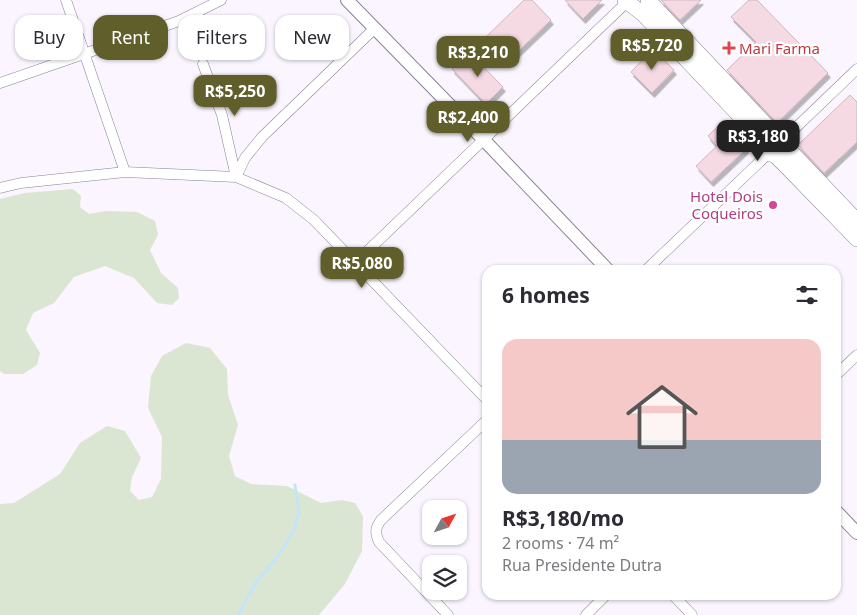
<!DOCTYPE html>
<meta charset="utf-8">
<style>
:root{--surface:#fff;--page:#f7f7f7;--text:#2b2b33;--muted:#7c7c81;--accent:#605e2b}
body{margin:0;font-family:"Noto Sans",sans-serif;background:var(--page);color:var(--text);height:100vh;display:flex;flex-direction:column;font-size:19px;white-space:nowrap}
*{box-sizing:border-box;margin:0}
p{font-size:16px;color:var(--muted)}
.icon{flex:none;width:28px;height:28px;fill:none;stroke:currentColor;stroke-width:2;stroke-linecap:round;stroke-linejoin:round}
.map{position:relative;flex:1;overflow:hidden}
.panel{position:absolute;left:482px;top:265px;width:359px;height:335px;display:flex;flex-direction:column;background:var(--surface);border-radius:15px;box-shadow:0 1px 4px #0004}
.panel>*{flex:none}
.top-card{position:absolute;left:15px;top:15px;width:392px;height:45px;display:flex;gap:10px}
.needle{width:32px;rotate:50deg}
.tools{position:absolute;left:422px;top:500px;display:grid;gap:10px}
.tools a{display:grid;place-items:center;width:45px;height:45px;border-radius:10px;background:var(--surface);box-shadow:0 1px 4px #0004;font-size:25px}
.price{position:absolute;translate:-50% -42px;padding:0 11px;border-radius:10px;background:var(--accent);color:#fff;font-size:16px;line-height:32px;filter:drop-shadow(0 1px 2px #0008)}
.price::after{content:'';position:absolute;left:50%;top:30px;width:15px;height:11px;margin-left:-8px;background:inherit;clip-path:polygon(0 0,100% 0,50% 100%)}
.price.active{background:#222;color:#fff}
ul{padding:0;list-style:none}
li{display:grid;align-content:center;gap:10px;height:265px;padding:0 20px}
li span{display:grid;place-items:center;height:155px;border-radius:15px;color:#555}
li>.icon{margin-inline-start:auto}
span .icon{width:90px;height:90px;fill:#fffc;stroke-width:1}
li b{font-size:21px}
h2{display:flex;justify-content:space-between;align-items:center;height:60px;padding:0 20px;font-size:21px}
.chip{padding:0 18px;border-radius:15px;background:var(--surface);box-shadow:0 1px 4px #0004;font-size:18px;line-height:45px}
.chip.active{background:var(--accent);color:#fff}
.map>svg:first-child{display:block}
.green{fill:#dbe6d2}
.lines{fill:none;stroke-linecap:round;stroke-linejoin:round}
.stream{stroke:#c3e5f7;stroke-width:3}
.building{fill:#f5dae3;stroke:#d0b6bf;filter:url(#shadow)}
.minor-casing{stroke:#8b8195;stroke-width:11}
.tertiary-casing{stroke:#8b8195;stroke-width:14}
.secondary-casing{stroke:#8b8195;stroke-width:16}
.minor{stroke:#fff;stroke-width:10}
.tertiary{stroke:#fff;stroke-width:12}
.secondary{stroke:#fff;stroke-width:15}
.health-dot{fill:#e0444e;stroke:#fff;stroke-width:2}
.hotel-dot{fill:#d1479c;stroke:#fff;stroke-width:2}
.labels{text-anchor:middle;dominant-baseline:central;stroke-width:4.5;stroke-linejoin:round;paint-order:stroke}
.health-label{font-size:15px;fill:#be3a42;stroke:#fff;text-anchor:start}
.hotel-label{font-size:15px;fill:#b23c85;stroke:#fff;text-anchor:end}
</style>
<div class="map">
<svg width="857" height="615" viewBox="0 0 857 615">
<defs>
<filter id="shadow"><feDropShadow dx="2.5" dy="4.5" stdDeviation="0" flood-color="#0004"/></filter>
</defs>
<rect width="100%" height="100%" fill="#faf5fe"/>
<path class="green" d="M73 189 81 196 80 207 89 214 106 211 137 212 155 221 158 235 150 250 161 273 178 288 179 298 172 305 157 303 134 278 105 266 74 277 54 303 33 313 26 330 40 353 37 365 23 374H4L0 371V199L25 193Z
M186 343 210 348 227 369 228 395 238 425 229 456 235 476 251 484 287 486 321 503 342 500 355 503 363 516 362 551 345 584 319 615H0V504L14 503 60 474 80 443 107 426 125 431 141 458 132 477 130 491 139 500 152 497 161 479 162 437 148 408 151 376 162 356Z"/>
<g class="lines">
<path class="stream" d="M238 615 255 584 281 552 294 530 299 512 295 485"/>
</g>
<path class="building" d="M524 0H532L551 20 507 62 484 39Z
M565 0H602L583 19Z
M661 0H701L680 20Z
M749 0H757L828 73 777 123 727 70 756 42 731 17Z
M653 49 674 70 652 93 631 72Z
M469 52 503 87 486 104 452 69Z
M850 95 857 102V142L824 173 798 145Z
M723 121 745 145 746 149 711 182 696 166 717 146 708 136Z"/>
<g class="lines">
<g class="minor-casing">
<path id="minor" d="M66 0 125 172
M203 64 222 115 236 177
M0 83 179 21 221 0
M784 139 857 69
M236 177 245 158 262 137 374 29
M0 188 21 183 125 172 236 177 286 198 314 220 488 401
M355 263 627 2
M646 270 769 153
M836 375 857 355
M673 595 692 615
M448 615 379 542C375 533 375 528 381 520L488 419
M586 615 606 595"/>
</g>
<g class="tertiary-casing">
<path id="tertiary" d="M347 0 483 139 608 270
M836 511 857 533"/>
</g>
<g class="secondary-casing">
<path id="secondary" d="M625 0 643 14 759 136 766 145 769 153 776 156 784 164 857 239
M648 0 768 127 777 136 784 139 787 146 794 155 857 221"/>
</g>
<use href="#minor" class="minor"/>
<use href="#tertiary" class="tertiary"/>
<use href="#secondary" class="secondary"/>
</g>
<path class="health-dot" d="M726.5 40.5h5v5h5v5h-5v5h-5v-5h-5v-5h5z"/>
<circle class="hotel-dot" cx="773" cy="205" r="5"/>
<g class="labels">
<g class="health-label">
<text x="739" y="48">Mari Farma</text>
</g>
<g class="hotel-label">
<text x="763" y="196">Hotel Dois<tspan x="763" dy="17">Coqueiros</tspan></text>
</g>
</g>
</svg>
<div class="tools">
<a><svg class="needle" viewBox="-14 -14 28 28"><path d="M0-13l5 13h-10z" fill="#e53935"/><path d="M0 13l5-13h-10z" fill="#7c7c81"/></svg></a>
<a><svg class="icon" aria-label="layers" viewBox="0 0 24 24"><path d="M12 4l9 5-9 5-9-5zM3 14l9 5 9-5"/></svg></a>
</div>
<b class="price" style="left:652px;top:71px">R$5,720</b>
<b class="price" style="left:478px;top:78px">R$3,210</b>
<b class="price" style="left:235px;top:117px">R$5,250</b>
<b class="price" style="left:468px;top:143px">R$2,400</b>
<b class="price active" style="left:758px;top:162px">R$3,180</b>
<b class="price" style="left:362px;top:289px">R$5,080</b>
<div class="top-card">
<a class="chip">Buy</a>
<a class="chip active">Rent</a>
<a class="chip">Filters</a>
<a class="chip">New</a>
</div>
<section class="panel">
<h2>6 homes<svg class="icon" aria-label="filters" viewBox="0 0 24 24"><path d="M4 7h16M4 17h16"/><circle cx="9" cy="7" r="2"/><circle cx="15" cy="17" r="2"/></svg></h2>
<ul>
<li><span style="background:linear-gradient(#f6c9c9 65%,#9aa5b1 0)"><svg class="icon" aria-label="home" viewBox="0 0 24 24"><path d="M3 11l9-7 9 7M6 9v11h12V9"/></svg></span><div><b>R$3,180/mo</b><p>2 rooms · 74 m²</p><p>Rua Presidente Dutra</p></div></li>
</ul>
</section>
</div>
